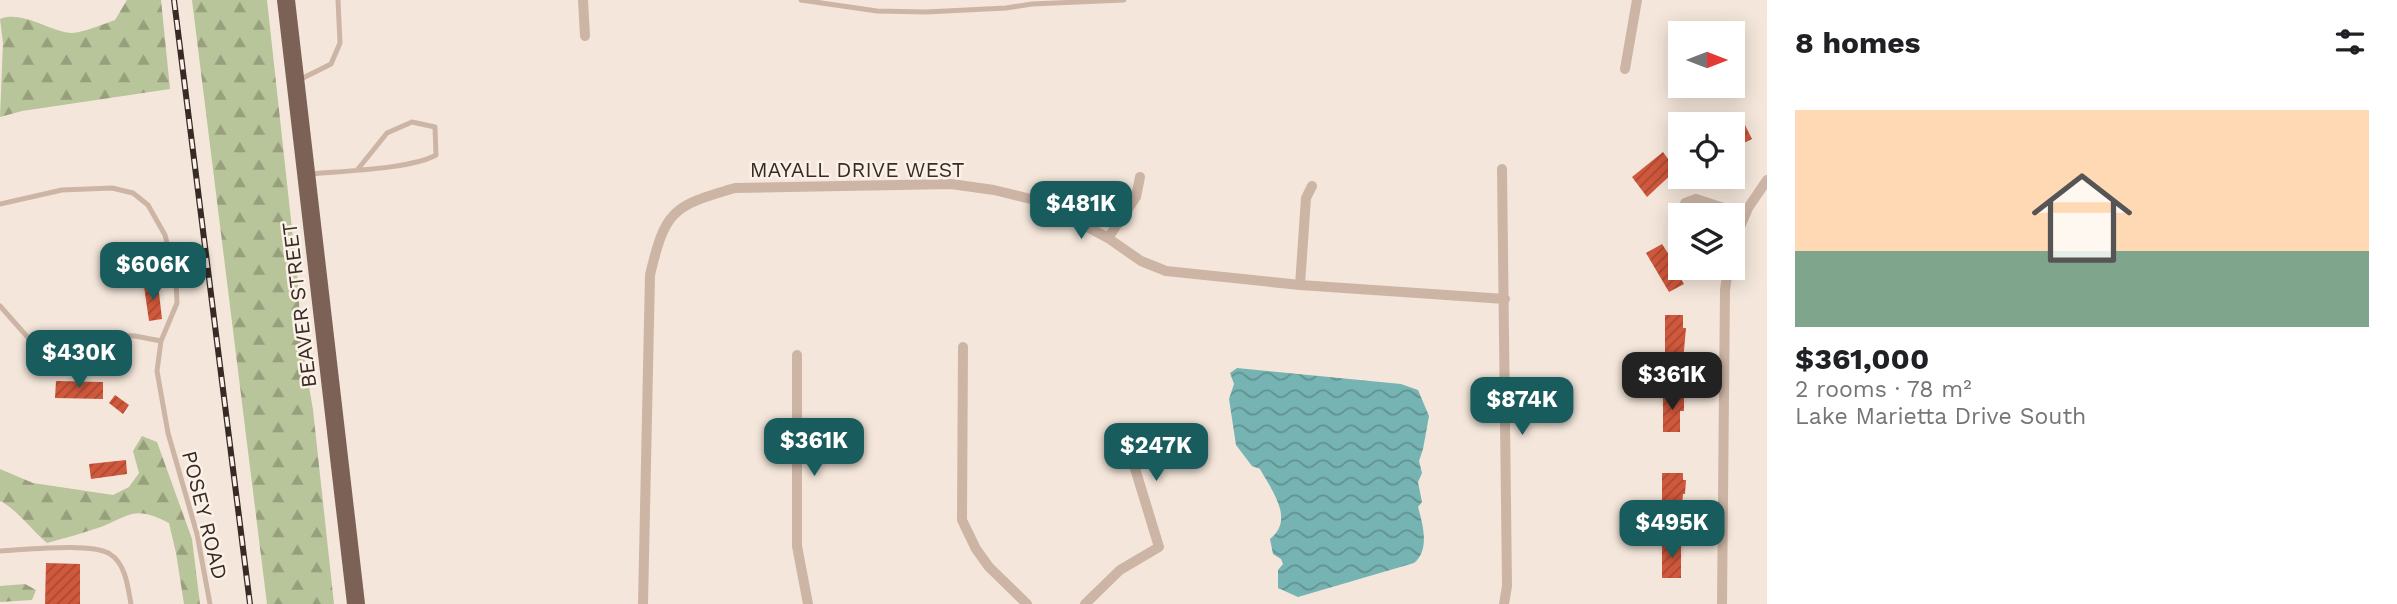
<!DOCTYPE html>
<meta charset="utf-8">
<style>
:root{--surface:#fff;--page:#f6f6f6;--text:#202124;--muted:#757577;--accent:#195c5d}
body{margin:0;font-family:"Work Sans",sans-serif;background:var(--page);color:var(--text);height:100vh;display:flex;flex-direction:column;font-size:26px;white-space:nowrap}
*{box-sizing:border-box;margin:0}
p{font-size:23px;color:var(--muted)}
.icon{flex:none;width:38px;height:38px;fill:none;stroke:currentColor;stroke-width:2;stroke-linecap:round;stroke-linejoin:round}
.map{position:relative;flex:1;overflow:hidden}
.panel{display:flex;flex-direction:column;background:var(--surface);width:630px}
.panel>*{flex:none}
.needle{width:46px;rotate:90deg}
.tools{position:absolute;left:1668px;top:21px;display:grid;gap:14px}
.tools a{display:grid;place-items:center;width:77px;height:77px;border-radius:0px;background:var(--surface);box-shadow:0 4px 18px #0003;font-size:35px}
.price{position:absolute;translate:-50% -60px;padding:0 16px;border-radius:14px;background:var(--accent);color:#fff;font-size:23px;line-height:46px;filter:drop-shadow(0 2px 4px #0008)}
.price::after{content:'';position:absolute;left:50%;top:42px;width:21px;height:16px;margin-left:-10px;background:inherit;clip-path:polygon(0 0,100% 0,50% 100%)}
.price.on{background:#222;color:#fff}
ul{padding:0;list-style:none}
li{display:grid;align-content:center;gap:14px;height:371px;padding:0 28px}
li span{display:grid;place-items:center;height:217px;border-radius:0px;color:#555}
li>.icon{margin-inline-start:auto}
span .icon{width:126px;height:126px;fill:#fffc;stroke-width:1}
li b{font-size:30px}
h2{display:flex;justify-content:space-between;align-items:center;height:84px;padding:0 28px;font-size:30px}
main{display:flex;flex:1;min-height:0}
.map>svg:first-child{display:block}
.forest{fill:url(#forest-firs)}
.water{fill:url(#water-waves)}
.building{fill:url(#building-hatch)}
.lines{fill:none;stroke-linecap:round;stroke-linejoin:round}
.service{stroke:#cdb5a5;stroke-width:5}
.minor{stroke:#cdb5a5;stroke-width:10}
.primary{stroke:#7b6156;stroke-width:18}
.rail-casing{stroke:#382b27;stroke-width:6}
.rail{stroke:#fbf1e7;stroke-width:3.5;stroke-dasharray:10;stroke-linecap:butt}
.labels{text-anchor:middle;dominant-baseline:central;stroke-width:5;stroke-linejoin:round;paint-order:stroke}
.street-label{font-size:21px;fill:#382b27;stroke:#fbf1e7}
</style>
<main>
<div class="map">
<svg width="1767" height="604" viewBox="0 0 1767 604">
<defs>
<pattern id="forest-firs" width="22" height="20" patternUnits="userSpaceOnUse" patternTransform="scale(1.75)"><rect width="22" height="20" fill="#b8c499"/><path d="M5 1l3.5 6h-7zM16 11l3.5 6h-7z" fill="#979f7d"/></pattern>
<pattern id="water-waves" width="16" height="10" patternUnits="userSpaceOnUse" patternTransform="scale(1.75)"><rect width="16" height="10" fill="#76b3b3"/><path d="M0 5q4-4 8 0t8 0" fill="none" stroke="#629292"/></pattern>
<pattern id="building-hatch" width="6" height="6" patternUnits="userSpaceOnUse" patternTransform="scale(1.75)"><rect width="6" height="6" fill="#d0583c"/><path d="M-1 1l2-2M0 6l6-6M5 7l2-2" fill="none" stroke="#aa4932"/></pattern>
</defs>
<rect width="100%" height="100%" fill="#f4e6da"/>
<path class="forest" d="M127 0H161L170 89 22 111 0 117 3 43 0 19C23 10 50 32 71 33 82 33 104 24 115 20Z
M192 0H267L298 284 301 339 313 410 334 604H267Z
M142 436 157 442 192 539 200 604H184L176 553 169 523C135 506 132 514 101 527 83 533 65 538 47 543 34 532 13 506 0 501V469L33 483 113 495 129 487 139 473 133 451Z
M25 584 36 590 32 600 0 602V586Z"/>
<path class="water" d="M1237 368 1401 384 1418 390 1429 416 1423 449 1419 461 1422 473 1418 482 1422 502 1418 507C1423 525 1430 550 1414 563L1298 597 1278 588V570L1283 564 1281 559 1273 554 1270 539C1295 519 1272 491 1260 469L1252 466 1236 445 1229 399 1234 384 1230 373Z"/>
<path class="building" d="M1744 123 1752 139 1732 149V128Z
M1663 152 1676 170 1647 197 1632 177Z
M1662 244 1679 270 1677 272 1684 284 1669 292 1646 253Z
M158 284 162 319 149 321 144 286Z
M1665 315H1683V328H1686L1683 361H1665Z
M56 381 103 382V399L55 398Z
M1663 394H1684V411H1680V432H1663Z
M115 395 129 405 123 414 109 403Z
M126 460 127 474 91 479 89 464Z
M1662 473H1683V480H1686L1685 494H1683L1681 520H1666V505H1662Z
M1662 542H1681V578H1662Z
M46 563 80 564V604H45Z"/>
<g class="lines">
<path class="service" d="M801 0 877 11 926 12 1006 8 1032 4 1124 0
M299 80 331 64 340 43 338 0
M310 174C341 171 412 169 436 155L435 127 412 122 387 133 358 169
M0 204 62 190 112 188 133 193 148 205 165 235 176 280 177 303 161 341 157 371 168 433 197 534 210 604
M0 306 31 341 54 348 110 335 135 336 161 341
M0 551C24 550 92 542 110 554 126 564 128 588 131 604"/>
<path class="minor" d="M583 0 585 36
M1625 69 1637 0
M1502 169 1507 586 1504 604
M1683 215 1685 203 1696 199 1745 215
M1108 238 1136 197 1140 177
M1732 246 1748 208 1767 180
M1300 285 1306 198 1312 186
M963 347 962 520 976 549 989 567 1027 604
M797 355V546L808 604
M643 604 650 275C665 211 672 206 735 188L951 184 994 190 1039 201 1108 238 1141 261 1166 271 1300 285 1505 299
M1085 604 1120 570 1159 547 1123 429
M1722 604 1725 290 1728 268"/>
<path class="primary" d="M286 0 356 604"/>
<g class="rail-casing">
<path id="rail" d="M174 0 250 604"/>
</g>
<use href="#rail" class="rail"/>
</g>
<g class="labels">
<g class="street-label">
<text x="857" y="169">MAYALL DRIVE WEST</text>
<text transform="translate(299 305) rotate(-97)">BEAVER STREET</text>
<text transform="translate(205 515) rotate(76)">POSEY ROAD</text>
</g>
</g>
</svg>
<div class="tools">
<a><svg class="needle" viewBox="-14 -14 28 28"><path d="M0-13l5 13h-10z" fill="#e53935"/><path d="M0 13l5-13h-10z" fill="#757577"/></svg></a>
<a><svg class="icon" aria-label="locate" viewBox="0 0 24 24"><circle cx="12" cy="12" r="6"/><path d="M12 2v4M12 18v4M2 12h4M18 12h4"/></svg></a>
<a><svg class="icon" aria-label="layers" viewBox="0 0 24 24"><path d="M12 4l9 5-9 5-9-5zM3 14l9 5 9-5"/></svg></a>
</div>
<b class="price" style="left:1081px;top:241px">$481K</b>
<b class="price" style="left:153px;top:302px">$606K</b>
<b class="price" style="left:79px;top:390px">$430K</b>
<b class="price on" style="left:1672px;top:412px">$361K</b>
<b class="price" style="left:1522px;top:437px">$874K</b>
<b class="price" style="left:814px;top:478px">$361K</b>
<b class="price" style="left:1156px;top:483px">$247K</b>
<b class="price" style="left:1672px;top:560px">$495K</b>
</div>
<section class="panel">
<h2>8 homes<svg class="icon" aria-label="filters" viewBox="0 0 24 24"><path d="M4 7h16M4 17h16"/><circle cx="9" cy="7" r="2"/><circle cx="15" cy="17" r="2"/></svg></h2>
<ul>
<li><span style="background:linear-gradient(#ffd9b3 65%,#7fa58c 0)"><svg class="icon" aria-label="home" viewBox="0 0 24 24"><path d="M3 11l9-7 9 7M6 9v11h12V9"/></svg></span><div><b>$361,000</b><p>2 rooms · 78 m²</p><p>Lake Marietta Drive South</p></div></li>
</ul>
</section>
</main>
